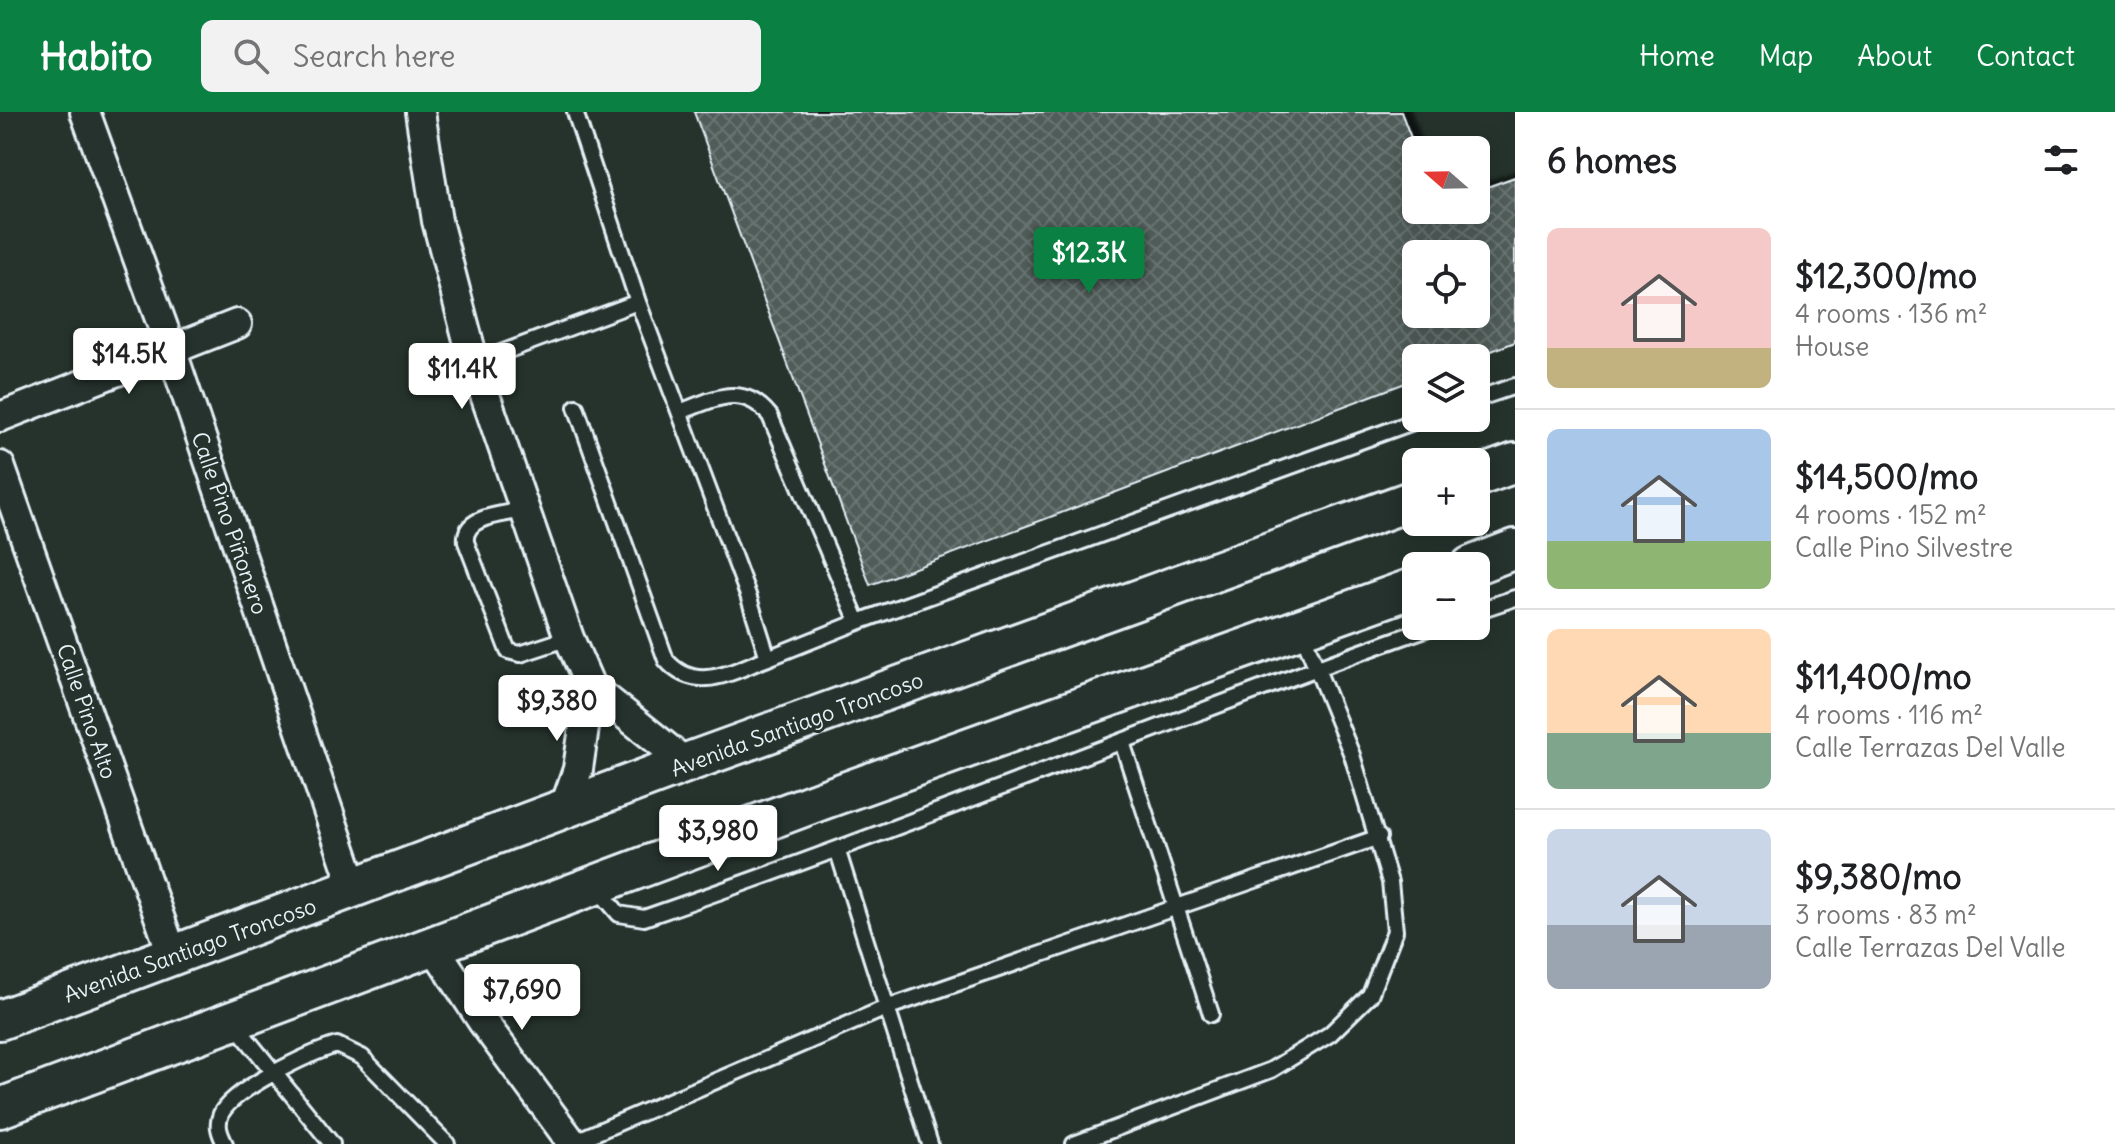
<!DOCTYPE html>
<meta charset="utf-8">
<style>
:root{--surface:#fff;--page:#f2f2f2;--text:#202124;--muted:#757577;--line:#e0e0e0;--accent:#0b8043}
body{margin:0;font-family:Delius,sans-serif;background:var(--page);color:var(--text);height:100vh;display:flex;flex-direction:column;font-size:30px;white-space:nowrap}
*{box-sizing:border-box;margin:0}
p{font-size:26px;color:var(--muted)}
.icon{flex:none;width:44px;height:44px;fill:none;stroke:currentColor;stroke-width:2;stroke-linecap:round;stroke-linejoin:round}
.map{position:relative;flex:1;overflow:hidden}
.drawer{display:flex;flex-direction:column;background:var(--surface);width:600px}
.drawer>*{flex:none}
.needle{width:52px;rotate:290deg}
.tools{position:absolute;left:1402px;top:24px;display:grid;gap:16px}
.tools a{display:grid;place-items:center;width:88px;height:88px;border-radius:12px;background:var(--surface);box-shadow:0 4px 20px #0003;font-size:40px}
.price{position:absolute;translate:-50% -68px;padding:0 18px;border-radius:8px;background:#fff;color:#222;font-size:26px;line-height:52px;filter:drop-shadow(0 2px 4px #0008)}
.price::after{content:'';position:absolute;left:50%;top:48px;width:24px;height:18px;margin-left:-12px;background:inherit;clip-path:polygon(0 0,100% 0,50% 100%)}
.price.current{background:var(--accent);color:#fff}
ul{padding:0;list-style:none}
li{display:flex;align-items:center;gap:24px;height:200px;padding:0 32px}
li+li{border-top:2px solid var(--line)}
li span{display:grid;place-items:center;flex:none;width:224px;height:160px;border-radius:12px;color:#555}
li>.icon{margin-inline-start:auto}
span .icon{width:96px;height:96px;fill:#fffc;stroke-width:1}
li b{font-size:34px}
h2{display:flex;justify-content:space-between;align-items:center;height:96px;padding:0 32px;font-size:34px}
header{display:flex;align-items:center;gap:48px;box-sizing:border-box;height:112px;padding:0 40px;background:var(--accent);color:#fff}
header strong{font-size:38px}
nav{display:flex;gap:44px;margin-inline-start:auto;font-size:28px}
.search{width:560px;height:72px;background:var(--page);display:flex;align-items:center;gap:20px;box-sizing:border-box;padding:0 28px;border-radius:12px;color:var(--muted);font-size:30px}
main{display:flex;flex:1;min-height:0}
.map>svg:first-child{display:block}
.building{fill:url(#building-cross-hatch);stroke:#e8f1f8;stroke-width:2;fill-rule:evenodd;filter:url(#shadow)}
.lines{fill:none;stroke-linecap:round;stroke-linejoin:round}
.service-casing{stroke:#e8f1f8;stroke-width:20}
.minor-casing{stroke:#e8f1f8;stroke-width:34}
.secondary-casing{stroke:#e8f1f8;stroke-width:44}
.service{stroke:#26332d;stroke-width:14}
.minor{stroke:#26332d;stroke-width:28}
.secondary{stroke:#26332d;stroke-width:38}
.labels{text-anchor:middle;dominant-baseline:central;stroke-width:6;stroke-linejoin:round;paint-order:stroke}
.street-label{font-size:22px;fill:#e8f1f8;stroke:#26332d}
</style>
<header>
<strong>Habito</strong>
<div class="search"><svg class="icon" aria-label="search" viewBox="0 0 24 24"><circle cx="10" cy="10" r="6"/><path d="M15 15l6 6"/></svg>Search here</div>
<nav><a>Home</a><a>Map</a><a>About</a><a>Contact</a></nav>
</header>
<main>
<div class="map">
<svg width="1515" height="1032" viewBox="0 0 1515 1032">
<defs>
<pattern id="building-cross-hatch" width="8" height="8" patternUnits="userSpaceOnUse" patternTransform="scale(2)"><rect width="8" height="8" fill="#505c59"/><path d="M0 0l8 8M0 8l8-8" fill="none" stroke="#697472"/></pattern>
<filter id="shadow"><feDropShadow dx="7" dy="-7" stdDeviation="2" flood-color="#0009"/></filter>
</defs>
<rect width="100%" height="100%" fill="#26332d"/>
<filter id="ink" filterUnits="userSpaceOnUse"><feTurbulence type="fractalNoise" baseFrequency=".0125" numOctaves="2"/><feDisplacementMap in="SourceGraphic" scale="16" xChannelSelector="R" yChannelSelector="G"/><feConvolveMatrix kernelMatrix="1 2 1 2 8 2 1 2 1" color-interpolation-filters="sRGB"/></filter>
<g filter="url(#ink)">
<path class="building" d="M694 0H1401L1416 39V98H1476V79L1515 65V230L1473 246H1416V267L870 473ZM1416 142H1476V202H1416Z"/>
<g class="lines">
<g class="service-casing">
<path id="service" d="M575 0 638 190 748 483 768 546 858 510 1424 306
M474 251 638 190
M1476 287 1515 274
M576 295 666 548C696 583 732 559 768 546
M680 300C714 287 743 270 770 304L858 510
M523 398C503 403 463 403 466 430L508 539 520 542 569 526
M1476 499 1515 486
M1122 630 1211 902
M838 740 930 1032
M596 775 619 802 644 806C910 715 1169 607 1434 514
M233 910 332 1032
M225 1032C220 1022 216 1013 221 1002 233 977 310 941 337 933L362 945 447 1032
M569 1032 886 896 1379 725
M1074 1032 1271 958 1330 922 1370 883 1395 819 1390 770 1352 643 1301 518"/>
</g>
<g class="minor-casing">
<path id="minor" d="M85 0 172 240 355 778
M420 0 437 109 474 251 569 526 590 574 686 651
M0 305 237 212
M0 354 173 844
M564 697 578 657 590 574
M434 835 483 910 573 1032"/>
</g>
<g class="secondary-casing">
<path id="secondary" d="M1476 365 1515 351
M1471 454 1515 437
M0 908 686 651 1416 387
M0 996 822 688 1416 475"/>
</g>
<use href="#service" class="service"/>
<use href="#minor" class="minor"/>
<use href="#secondary" class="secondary"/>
</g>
</g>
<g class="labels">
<g class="street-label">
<text transform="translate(230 411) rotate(71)">Calle Pino Piñonero</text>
<text transform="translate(87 599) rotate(71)">Calle Pino Alto</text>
<text transform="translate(797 612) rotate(-20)">Avenida Santiago Troncoso</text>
<text transform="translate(190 838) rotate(-20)">Avenida Santiago Troncoso</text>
</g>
</g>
</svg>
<div class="tools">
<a><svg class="needle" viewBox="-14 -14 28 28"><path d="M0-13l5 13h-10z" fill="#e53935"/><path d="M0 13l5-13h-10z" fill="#757577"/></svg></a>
<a><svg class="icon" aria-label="locate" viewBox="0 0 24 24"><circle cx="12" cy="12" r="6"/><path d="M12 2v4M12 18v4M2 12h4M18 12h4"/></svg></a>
<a><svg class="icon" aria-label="layers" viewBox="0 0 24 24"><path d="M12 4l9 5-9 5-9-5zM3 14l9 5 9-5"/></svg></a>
<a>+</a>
<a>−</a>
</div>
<b class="price current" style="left:1089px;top:183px">$12.3K</b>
<b class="price" style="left:129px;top:284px">$14.5K</b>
<b class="price" style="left:462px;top:299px">$11.4K</b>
<b class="price" style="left:557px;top:631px">$9,380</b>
<b class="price" style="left:718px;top:761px">$3,980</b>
<b class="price" style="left:522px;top:920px">$7,690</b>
</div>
<section class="drawer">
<h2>6 homes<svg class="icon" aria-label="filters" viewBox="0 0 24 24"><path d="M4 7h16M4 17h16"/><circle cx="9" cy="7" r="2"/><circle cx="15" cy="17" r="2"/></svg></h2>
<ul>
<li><span style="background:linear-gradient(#f6c9c9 75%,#c2b280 0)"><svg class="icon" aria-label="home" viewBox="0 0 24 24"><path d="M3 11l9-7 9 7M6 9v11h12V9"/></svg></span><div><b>$12,300/mo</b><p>4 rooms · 136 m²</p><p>House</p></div></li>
<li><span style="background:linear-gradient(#a9c7e8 70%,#8fb573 0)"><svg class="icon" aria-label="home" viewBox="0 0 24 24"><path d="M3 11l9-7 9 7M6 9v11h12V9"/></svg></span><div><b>$14,500/mo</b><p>4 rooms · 152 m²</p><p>Calle Pino Silvestre</p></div></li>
<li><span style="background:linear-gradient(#ffd9b3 65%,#7fa58c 0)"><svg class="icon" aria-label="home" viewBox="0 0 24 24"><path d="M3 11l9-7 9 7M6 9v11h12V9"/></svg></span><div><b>$11,400/mo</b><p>4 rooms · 116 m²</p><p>Calle Terrazas Del Valle</p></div></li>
<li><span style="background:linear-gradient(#c9d6e8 60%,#9aa5b1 0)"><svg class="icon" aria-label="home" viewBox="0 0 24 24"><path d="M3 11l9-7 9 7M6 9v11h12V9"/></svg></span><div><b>$9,380/mo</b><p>3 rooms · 83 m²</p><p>Calle Terrazas Del Valle</p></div></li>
</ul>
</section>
</main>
